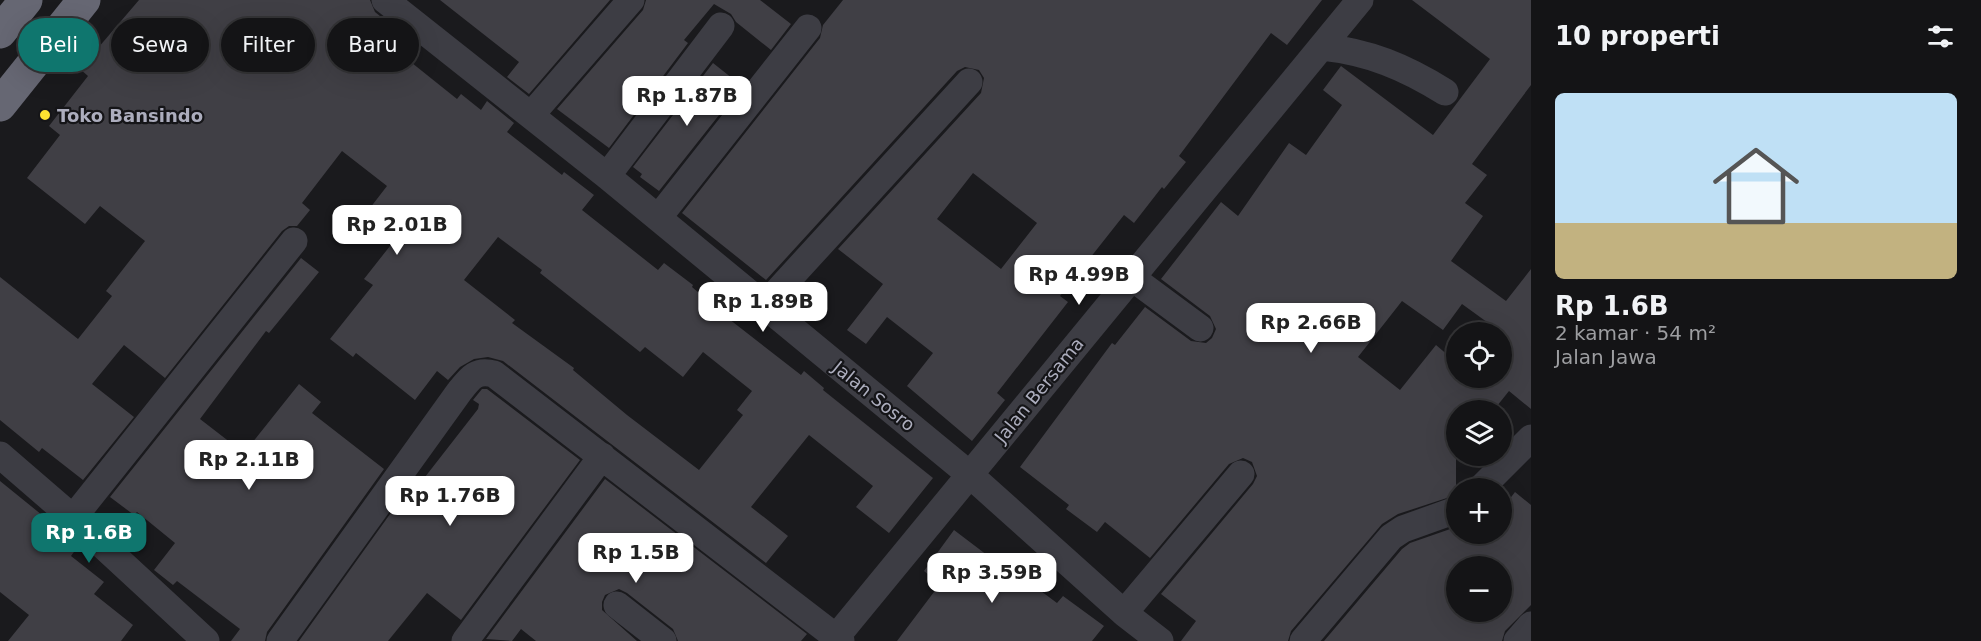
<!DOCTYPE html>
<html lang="id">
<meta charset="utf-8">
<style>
:root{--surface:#141416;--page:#212123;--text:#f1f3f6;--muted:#9d9ea1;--line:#333335;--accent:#0f766e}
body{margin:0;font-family:"DejaVu Sans",sans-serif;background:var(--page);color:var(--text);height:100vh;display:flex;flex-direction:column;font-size:22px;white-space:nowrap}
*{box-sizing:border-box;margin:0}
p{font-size:20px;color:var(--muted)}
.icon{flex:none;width:33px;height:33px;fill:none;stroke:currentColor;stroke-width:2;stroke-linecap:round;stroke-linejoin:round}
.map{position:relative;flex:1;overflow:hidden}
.drawer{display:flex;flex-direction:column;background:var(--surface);width:450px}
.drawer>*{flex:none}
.guide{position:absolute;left:18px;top:18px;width:570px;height:54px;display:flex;gap:12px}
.buttons{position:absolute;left:1446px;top:322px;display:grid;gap:12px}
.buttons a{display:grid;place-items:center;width:66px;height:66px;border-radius:50%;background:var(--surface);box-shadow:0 6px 24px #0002,0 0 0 2px var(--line);font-size:30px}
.price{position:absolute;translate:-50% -51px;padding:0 14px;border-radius:12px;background:#fff;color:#222;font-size:20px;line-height:39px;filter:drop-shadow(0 2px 3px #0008)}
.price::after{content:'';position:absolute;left:50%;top:36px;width:18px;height:14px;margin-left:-9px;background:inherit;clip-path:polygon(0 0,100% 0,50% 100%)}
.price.on{background:var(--accent);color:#fff}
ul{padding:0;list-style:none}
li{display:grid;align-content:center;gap:12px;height:318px;padding:0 24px}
li span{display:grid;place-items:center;height:186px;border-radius:9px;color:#555}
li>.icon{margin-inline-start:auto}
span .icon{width:108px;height:108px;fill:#fffc;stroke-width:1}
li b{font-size:26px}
h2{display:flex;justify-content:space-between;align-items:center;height:72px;padding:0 24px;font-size:26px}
.pill{padding:0 21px;border-radius:27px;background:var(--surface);box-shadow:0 6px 24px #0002,0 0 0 2px var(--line);font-size:21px;line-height:54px}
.pill.on{background:var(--accent);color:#fff}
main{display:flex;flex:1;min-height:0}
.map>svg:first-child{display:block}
.building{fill:#403f45;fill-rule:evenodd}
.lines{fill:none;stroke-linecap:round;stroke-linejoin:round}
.minor{stroke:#3d3d44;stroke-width:27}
.highway{stroke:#666773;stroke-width:33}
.poi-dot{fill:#fee331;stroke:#151518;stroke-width:2}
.labels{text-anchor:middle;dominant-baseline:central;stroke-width:4.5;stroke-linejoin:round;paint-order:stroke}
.poi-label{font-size:18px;font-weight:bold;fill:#acadbd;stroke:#151518;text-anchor:start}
.street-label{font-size:18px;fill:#acadbd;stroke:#151518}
</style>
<main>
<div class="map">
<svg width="1531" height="641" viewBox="0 0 1531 641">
<rect width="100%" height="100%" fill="#1a1a1d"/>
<path class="building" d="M139 0H370L375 12 391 25 386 30 413 51 407 59 457 99 461 94 481 110 487 101 514 123 507 132 562 175 564 172 594 195 582 210 658 270 664 263 693 285 692 287 729 319 801 375 804 371 824 388 823 390 933 478 889 533 856 507 873 486 809 435 751 507 788 536 766 563 503 361 488 357 474 359 460 367 448 380 437 371 415 400 356 353 353 357 330 339 373 285 364 279 401 232 370 208 387 186 342 151 302 203 310 210 297 226H289L282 231 165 378 124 345 92 384 134 417 83 480 42 448 39 452 0 420V277L78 339 112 296 106 291 145 241 100 206 85 224 27 178 60 135 49 126 88 76 80 69ZM498 237 542 270 540 273 640 352 645 347 683 377 703 352 752 391 737 410 743 415 699 470 627 415 573 370 574 368 512 323 515 320 464 280Z
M440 0H610L529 94 507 77 519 62Z
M646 0H760L791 24 771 50 736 22 731 14 714 4 684 40 688 43 609 148 557 109 643 10Z
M843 0H1322L1287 45 1271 33 1179 156 1186 162 1164 189 1162 187 1134 223 1124 215 1060 296 1068 302 997 393 1005 400 972 441 907 386 933 353 887 317 866 344 847 330 883 284 838 249 981 93 984 78 979 70 965 67 957 71 766 280 682 213 820 38 823 25ZM973 173 1037 223 1001 269 937 219Z
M1412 0H1531V85L1472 164 1487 175 1465 203 1483 216 1451 261 1506 301 1531 269V409L1509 391 1493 411H1456V495L1398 514 1382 524 1291 631 1288 641H1181L1196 621 1161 594 1253 484 1257 476 1252 462 1243 458 1229 464 1150 558 1105 522 1097 532 1066 509 1069 505 1020 467 1112 343 1115 345 1145 307 1191 341 1206 343 1212 338 1216 329 1210 316 1161 279 1221 202 1238 216 1289 143 1306 155 1342 105 1323 90 1341 66 1433 135 1490 59ZM1402 301 1443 330 1462 304 1502 333V378H1456V362L1436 345 1400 390 1358 357Z
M713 63 742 86 659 191 640 177 642 174 633 167Z
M301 258 319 272 269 333 266 331 200 419 244 453 299 384 321 402 312 413 384 469 267 632 265 641H231L240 629 177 581 173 585 154 570 175 543 137 512 134 515 110 497Z
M482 389H487L580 460 461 620 427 593 388 641H299L413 482 418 486 478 409 479 404 473 400Z
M605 479 807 634 801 641H678L673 629 627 593 619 589 605 595 602 602V610L637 641H536L521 629 512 641 486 639Z
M0 481 79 545 71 556 104 582 94 594 133 625 121 641H8L29 615 0 592Z
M1515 492 1531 505V605L1505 631 1502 641H1324L1402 549 1410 543 1456 527V534H1502V509ZM1456 567H1502V612H1456Z
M954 530 1012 574 1014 571 1057 603 1063 596 1104 626 1092 641H897L940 584 924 571Z"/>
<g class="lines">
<path class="minor" d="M385 0 607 176 969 474 1124 613 1160 641
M1322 47C1369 52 1405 67 1445 92
M531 115 631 0
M607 176 721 26
M658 218 808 28
M1131 277 1200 328
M764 306 969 82
M0 455 73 518 206 641
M1480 489 1531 438
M73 518 294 241
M617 605 663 641
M1124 613 1241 474
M280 641 459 392C470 378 476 369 494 374L841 641
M465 641 602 456
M833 641 1360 0
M1303 641 1391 537 1403 529 1456 510
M1517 641 1531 625"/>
<path class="highway" d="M0 32 26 0
M0 105 84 0"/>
</g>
<circle class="poi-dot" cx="45" cy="115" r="6"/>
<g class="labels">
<g class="poi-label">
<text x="57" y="115">Toko Bansindo</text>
</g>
<g class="street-label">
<text transform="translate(1039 390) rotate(-51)">Jalan Bersama</text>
<text transform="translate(874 396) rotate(39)">Jalan Sosro</text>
</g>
</g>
</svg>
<div class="buttons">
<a><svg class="icon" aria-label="locate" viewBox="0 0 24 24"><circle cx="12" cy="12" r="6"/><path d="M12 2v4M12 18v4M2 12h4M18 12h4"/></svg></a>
<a><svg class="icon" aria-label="layers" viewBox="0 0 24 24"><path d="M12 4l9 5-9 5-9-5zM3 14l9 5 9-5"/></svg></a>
<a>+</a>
<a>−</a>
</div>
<b class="price" style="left:687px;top:127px">Rp 1.87B</b>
<b class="price" style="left:397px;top:256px">Rp 2.01B</b>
<b class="price" style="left:1079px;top:306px">Rp 4.99B</b>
<b class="price" style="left:763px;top:333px">Rp 1.89B</b>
<b class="price" style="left:1311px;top:354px">Rp 2.66B</b>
<b class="price" style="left:249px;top:491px">Rp 2.11B</b>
<b class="price" style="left:450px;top:527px">Rp 1.76B</b>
<b class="price on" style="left:89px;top:564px">Rp 1.6B</b>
<b class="price" style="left:636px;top:584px">Rp 1.5B</b>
<b class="price" style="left:992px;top:604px">Rp 3.59B</b>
<div class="guide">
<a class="pill on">Beli</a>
<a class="pill">Sewa</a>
<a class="pill">Filter</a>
<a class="pill">Baru</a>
</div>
</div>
<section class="drawer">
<h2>10 properti<svg class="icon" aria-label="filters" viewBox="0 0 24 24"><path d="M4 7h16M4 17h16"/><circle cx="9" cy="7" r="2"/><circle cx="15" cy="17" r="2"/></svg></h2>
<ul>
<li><span style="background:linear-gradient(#bfe0f5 70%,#c2b280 0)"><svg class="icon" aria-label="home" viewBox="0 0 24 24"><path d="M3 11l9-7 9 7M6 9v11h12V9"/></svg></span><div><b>Rp 1.6B</b><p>2 kamar · 54 m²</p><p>Jalan Jawa</p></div></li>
</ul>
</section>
</main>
